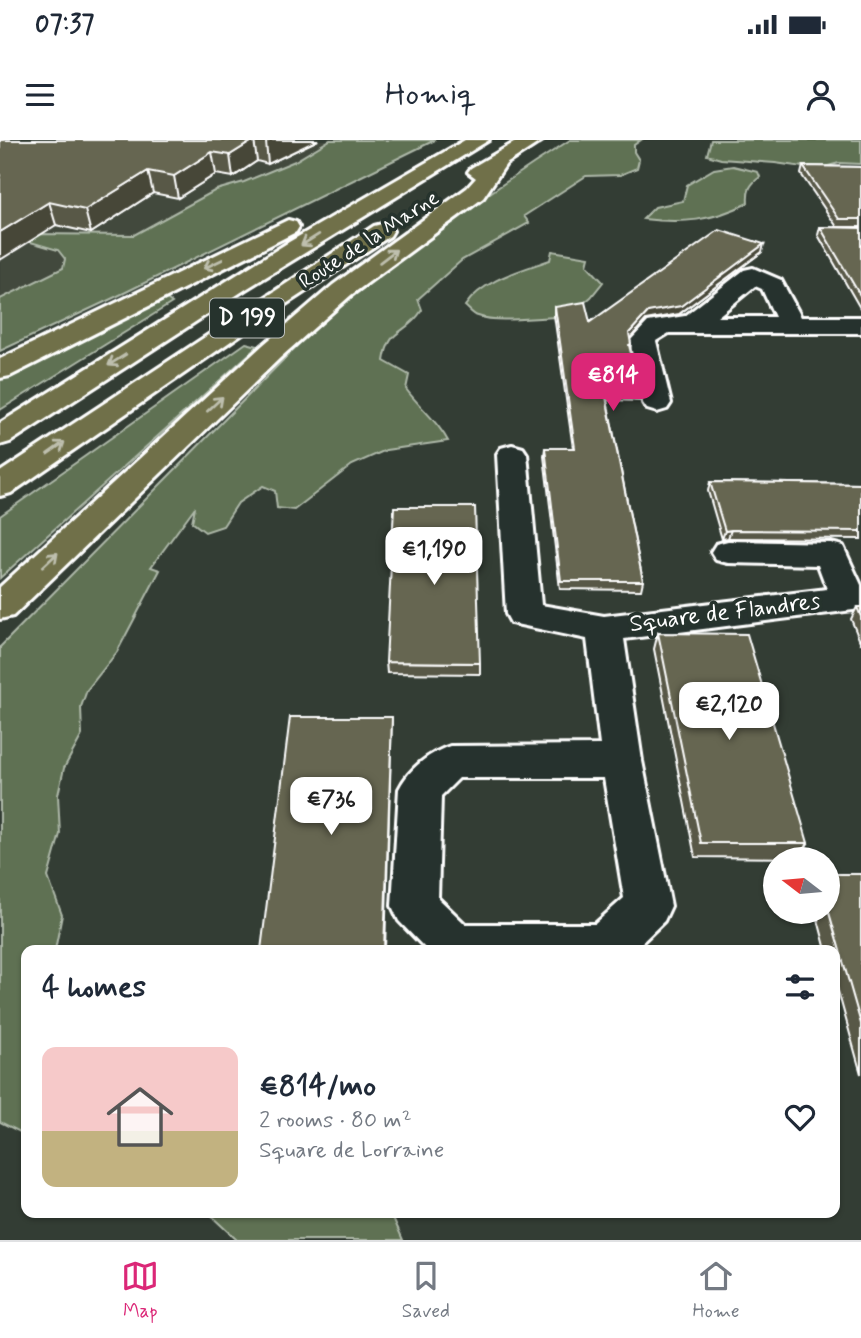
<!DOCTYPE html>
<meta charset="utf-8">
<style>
:root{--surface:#fff;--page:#f6f6f7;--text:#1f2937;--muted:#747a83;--line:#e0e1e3;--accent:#db2777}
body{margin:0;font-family:Mynerve,sans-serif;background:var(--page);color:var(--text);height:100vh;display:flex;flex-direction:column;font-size:26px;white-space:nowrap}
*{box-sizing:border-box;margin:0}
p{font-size:23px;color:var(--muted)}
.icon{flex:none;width:38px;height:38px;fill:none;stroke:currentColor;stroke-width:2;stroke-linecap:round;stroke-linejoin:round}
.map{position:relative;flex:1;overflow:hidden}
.side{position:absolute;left:21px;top:805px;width:819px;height:273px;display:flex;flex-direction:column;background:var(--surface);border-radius:14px;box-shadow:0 2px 5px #0004}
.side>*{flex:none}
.needle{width:46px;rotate:286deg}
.fabs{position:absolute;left:763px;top:707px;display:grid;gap:14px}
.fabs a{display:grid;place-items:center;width:77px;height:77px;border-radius:50%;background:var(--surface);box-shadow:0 2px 5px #0004;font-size:35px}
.price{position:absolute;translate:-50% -60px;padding:0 16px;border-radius:14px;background:#fff;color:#222;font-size:23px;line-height:46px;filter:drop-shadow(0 2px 4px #0008)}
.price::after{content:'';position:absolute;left:50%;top:42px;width:21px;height:16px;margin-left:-10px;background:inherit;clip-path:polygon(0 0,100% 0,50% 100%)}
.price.current{background:var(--accent);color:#fff}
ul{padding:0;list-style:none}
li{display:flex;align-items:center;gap:21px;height:175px;padding:0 21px}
li span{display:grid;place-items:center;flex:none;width:196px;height:140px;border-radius:14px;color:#555}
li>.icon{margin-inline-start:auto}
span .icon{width:84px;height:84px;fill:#fffc;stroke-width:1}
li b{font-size:30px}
h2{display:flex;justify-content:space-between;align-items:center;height:84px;padding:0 21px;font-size:30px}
.status{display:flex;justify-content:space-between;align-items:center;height:49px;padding:0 35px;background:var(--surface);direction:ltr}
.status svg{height:19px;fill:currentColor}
header{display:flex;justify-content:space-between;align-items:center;height:91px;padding:0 21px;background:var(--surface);font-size:32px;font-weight:600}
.tab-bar{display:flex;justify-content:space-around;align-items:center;height:98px;border-top:2px solid var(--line);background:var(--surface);font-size:19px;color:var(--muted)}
.tab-bar a{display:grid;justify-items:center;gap:4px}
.tab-bar .current{color:var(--accent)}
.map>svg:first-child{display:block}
.built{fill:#42493d}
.green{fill:#5e7153;stroke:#aeb8a9;stroke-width:2}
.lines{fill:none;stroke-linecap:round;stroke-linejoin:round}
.minor-casing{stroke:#fff;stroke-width:6}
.trunk-casing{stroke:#fff;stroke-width:6}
.minor{fill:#26332d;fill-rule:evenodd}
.trunk{fill:#6f704a;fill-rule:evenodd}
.wall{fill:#585846;stroke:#fff;stroke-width:2}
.shaded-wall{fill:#474739;stroke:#fff;stroke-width:2}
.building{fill:#666651;stroke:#fff;stroke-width:2}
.oneway{stroke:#bebfae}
.labels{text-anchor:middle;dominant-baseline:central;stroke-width:7;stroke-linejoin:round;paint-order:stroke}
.far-street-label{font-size:21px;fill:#fff;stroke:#26332d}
.shield{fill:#26332d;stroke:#bec2c0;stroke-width:2}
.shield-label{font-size:23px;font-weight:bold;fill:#fff}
.street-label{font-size:24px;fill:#fff;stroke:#26332d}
</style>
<div class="status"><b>07:37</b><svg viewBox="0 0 49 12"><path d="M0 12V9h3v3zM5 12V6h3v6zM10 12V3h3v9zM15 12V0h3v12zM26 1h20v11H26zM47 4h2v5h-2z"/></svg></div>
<header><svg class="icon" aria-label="menu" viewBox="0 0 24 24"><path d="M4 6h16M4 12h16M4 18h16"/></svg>Homiq<svg class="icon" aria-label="person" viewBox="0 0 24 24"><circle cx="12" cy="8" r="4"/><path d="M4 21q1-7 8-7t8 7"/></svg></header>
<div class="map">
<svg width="861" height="1100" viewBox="0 0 861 1100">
<rect width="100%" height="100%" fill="#333d34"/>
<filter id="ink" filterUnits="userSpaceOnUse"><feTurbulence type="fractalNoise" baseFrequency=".0143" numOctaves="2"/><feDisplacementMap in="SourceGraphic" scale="14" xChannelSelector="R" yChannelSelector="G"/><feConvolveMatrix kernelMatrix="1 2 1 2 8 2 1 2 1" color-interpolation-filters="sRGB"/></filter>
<g filter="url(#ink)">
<path class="built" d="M0 0H373L0 168Z"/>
<path class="green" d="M330 0H435L124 153 0 211V159L63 128 65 119 58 110 27 101 33 94 134 95 216 50 244 42 295 21Z
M570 0H641L634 5V12L639 20 637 28 620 35 586 36 524 76 529 83 462 120 418 159 422 170C406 196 389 186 384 221L409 235 406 249C420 268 437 280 448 301L386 310 352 325 294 370 277 368 275 351 263 346 238 363 223 386 205 392 192 382 195 367 151 427 160 430 117 512 87 550 81 567 82 595 64 628 58 655 60 694 48 737 62 775 55 810H26V995L0 982V507L298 205C382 127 474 61 570 0Z
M711 0H861V24L839 23 817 29 775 23 721 19 707 15Z
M733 26 758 32 760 37C749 45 747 51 748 63 712 81 683 84 643 79L655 67 683 61 687 45 714 29Z
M552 111 589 117 587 125 603 142 591 157 567 177C541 176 500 184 478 176 473 175 469 169 465 166 482 140 522 130 550 120Z
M167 159 172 163 0 270V239Z
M246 203 258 206 0 438V376Z
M208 1073H391L403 1100H237Z"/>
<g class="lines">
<g class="minor-casing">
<path id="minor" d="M753 128 781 140 801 177H861V193H669L656 201 671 263 667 269 657 272 647 269 643 263 630 201 648 182 685 176 744 130ZM755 146 762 149 775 177H717Z
M512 305 523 308 527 314 541 465 604 476 827 449 818 425 728 423 716 420 711 412 716 404 728 401 831 403 843 406 861 445V469L624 499 642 621 671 766 664 781 634 810H427L399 781 392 766 399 649C409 629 429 613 450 606L600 605 587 499 511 483 506 474 497 314 501 308ZM459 638H604L624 758 595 784H465L438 758 441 656Z"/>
</g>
<g class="trunk-casing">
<path id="trunk" d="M465 0H489L246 149 10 302 0 305V283L289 102Z
M519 0H543L506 24 483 58 351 155 281 217 13 476 0 479V447L263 205 333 145 467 48 476 38 468 32 471 28Z
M288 80 296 82 299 87 296 92 10 236 0 238V219Z
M382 84 390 86 393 91 390 96 260 181 11 353 0 356V332L374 86Z"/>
</g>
<use href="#minor" class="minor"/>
<use href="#trunk" class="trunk"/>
</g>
<path class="wall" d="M0 0H318L268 24 257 21 233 37 216 34 178 58 153 53 91 93 56 85Z
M803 26 861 27V87H837L801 34Z
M820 87 861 88V168H860L818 95Z
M762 112 679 174 646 180 630 199 631 204 630 210 640 252 639 261 607 260 643 441 641 450 560 449 544 316 545 308H573L554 175 555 167 590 182Z
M710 342 861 344V399L728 398 722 399 708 351Z
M857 467H861V504L851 479Z
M658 493 808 703 800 718 695 717 654 509Z
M386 522 480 523V534L387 533Z
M828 734H861V934L835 840V810H826L816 772H828Z"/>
<path class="shaded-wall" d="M254 0 257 21 233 37 230 15Z
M270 0H318L268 24 266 2Z
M212 12 216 34 178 58 174 36Z
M148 31 153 53 91 93 85 70Z
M49 62 56 85 0 120V92Z
M764 104 762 112 679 174 646 180 627 202 629 193 648 172Z
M731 390 728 398 722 399 725 391Z
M392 577 385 810H384Z"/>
<path class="building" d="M0 0H254L230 15 212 12 174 36 148 31 85 70 49 62 0 92Z
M803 26 861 27V79H839Z
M820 87 861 88V157Z
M719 90 764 104 681 166 648 172 629 193 631 204 629 205 640 252H605L643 441H561L545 308H575L555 167 585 162 590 182Z
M710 342 861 344V391L731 390 725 391Z
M394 367H475L480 523 386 522Z
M857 467H861V477Z
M658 493 747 494 808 703H701Z
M290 577H392L384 810H261Z
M828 734H861V884L828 769Z"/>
<defs><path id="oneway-shaft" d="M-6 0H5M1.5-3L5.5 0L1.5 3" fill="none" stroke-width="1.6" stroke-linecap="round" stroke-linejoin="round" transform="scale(1.75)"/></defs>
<g class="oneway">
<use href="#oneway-shaft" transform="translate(310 100) rotate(148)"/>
<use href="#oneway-shaft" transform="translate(388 116) rotate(-37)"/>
<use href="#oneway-shaft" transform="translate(213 124) rotate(154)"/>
<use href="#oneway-shaft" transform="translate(117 220) rotate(148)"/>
<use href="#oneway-shaft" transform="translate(215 264) rotate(-43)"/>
<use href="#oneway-shaft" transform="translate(56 308) rotate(-35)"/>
<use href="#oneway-shaft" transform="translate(50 420) rotate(-43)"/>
</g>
</g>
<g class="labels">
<g class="far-street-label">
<text transform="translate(369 100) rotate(-33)">Route de la Marne</text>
</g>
<rect class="shield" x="210" y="158.5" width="74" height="39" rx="5"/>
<g class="shield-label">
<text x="247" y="178">D 199</text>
</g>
<g class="street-label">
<text transform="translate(725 473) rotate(-7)">Square de Flandres</text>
</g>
</g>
</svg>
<div class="fabs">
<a><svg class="needle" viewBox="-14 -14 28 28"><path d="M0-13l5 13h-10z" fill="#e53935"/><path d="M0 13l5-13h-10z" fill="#747a83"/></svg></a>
</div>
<b class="price current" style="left:613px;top:273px">€814</b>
<b class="price" style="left:434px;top:447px">€1,190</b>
<b class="price" style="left:729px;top:602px">€2,120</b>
<b class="price" style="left:331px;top:697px">€736</b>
<section class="side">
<h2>4 homes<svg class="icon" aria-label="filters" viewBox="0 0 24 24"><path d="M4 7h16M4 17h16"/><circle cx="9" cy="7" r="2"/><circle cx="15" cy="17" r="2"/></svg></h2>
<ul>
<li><span style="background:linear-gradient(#f6c9c9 60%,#c2b280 0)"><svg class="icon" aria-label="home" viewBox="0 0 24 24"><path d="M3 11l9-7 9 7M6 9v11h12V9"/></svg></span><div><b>€814/mo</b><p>2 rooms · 80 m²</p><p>Square de Lorraine</p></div><svg class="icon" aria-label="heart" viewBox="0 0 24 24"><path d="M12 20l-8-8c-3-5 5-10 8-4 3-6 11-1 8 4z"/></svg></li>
</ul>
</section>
</div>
<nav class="tab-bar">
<a class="current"><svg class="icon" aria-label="map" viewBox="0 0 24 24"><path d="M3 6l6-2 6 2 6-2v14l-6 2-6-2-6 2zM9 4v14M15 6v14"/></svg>Map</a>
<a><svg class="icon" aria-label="saved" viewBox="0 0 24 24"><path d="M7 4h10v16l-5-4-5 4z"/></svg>Saved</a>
<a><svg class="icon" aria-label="home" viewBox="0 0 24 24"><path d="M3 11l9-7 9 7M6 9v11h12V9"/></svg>Home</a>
</nav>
